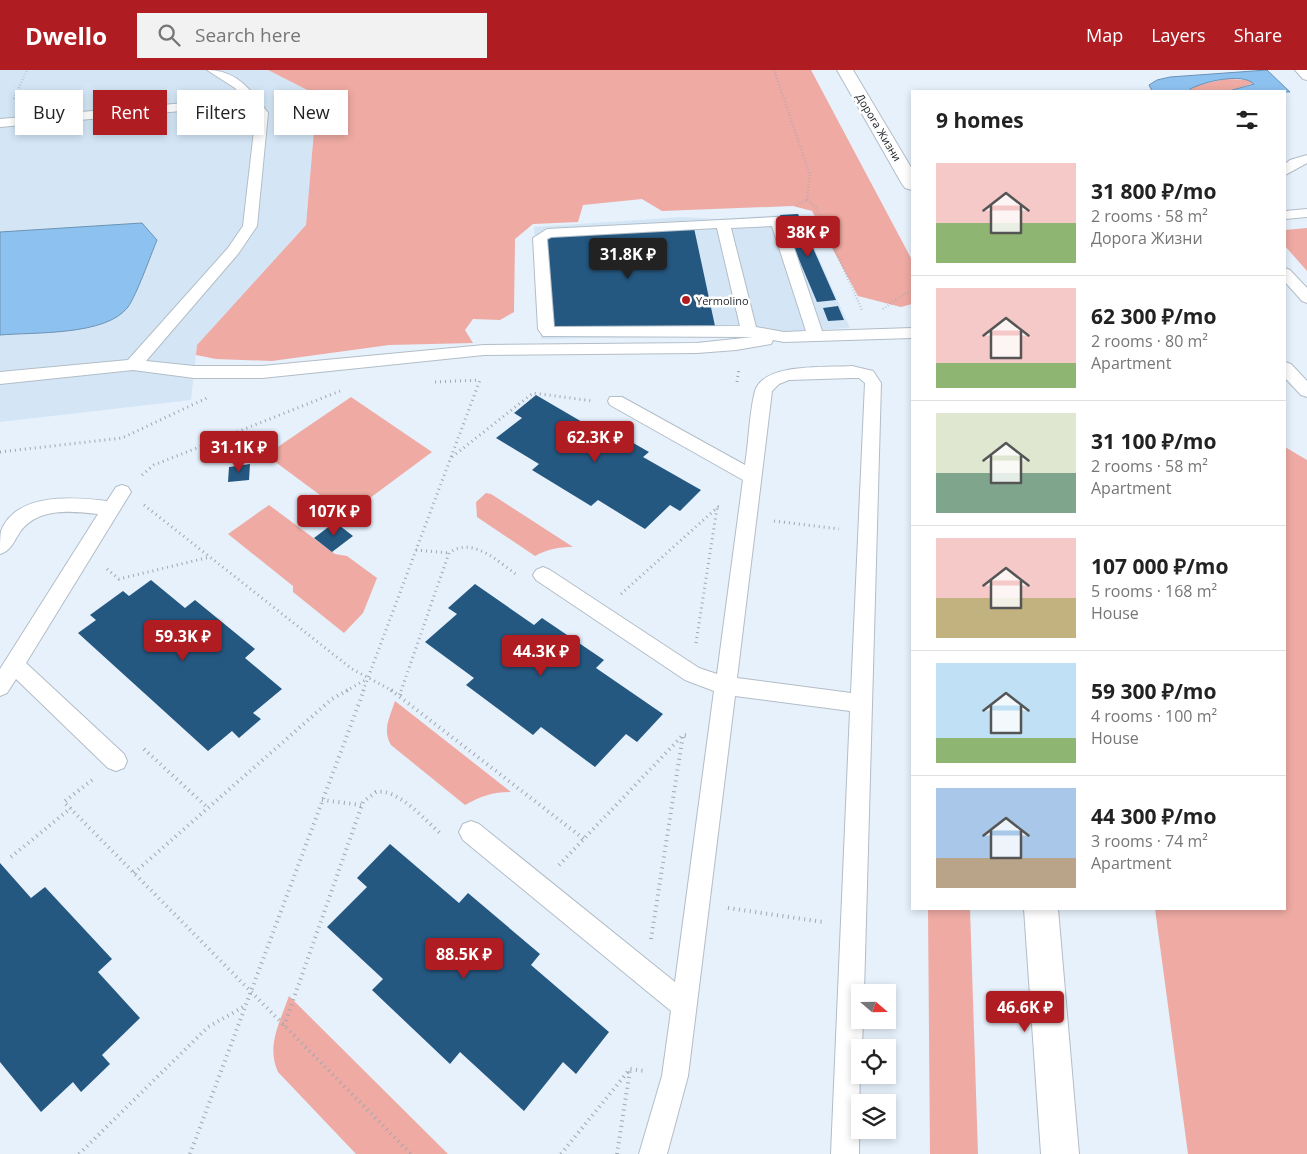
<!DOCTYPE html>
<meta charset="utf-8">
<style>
:root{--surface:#fff;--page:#f2f2f2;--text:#222;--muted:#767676;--line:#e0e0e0;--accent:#af1d22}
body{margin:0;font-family:"Open Sans",sans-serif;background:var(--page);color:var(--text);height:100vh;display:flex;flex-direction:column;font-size:19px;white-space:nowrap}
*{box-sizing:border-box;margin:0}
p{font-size:16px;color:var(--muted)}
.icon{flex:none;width:28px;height:28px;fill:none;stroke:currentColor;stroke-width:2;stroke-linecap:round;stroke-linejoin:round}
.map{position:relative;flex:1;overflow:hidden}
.side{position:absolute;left:911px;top:20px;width:375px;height:820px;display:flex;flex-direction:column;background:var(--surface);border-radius:0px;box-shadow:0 2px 8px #0003}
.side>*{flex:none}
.top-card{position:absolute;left:15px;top:20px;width:475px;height:45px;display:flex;gap:10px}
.needle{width:32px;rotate:110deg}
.buttons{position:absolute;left:851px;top:914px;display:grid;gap:10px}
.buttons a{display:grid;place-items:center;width:45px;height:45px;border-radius:0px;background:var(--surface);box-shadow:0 2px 8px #0003;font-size:25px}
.price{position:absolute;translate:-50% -42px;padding:0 11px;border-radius:5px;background:var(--accent);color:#fff;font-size:16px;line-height:32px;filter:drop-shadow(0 1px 2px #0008)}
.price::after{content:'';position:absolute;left:50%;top:30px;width:15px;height:11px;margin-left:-8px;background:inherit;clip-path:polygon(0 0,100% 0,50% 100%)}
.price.selected{background:#222;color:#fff}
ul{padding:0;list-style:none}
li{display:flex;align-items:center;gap:15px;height:125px;padding:0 25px}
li+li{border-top:1px solid var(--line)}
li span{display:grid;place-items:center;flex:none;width:140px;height:100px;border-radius:0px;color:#555}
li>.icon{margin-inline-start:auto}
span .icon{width:60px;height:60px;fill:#fffc;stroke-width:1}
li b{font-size:21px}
h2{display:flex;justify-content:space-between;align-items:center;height:60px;padding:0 25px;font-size:21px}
.pill{padding:0 18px;border-radius:0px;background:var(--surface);box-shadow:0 2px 8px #0003;font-size:18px;line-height:45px}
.pill.selected{background:var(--accent);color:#fff}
header{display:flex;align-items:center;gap:30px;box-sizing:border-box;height:70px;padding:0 25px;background:var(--accent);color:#fff}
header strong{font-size:24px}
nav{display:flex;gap:28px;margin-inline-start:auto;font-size:18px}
.search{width:350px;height:45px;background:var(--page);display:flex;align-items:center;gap:12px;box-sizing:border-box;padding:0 18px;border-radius:0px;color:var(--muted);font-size:19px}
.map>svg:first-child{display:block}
.built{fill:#d4e6f6}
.green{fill:#eeaaa3}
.water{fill:#8dc2f0;stroke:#6c92b3}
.building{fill:#255881}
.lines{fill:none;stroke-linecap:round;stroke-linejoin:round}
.service-casing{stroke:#b2bdc7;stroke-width:2}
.secondary-casing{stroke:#b2bdc7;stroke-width:2}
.path-far2{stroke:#9fa7b0;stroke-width:2.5;stroke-dasharray:0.5 2.5;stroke-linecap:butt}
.path-far1{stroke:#9fa7b0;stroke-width:3;stroke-dasharray:1 4;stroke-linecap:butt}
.path{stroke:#9fa7b0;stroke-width:4;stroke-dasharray:1 4.5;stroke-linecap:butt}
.service{fill:#fff;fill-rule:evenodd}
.secondary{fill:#fff;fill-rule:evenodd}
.poi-dot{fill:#af1d22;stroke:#fff;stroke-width:2}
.labels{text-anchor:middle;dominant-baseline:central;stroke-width:5;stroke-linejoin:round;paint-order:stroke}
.far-street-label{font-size:11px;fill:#1e2226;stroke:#fff}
.far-poi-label{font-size:11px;fill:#1e2226;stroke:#fff;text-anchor:start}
</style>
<header>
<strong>Dwello</strong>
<div class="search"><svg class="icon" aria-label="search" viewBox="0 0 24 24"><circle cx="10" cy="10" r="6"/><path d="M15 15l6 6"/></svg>Search here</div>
<nav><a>Map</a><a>Layers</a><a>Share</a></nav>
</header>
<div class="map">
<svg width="1307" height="1084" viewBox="0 0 1307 1084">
<rect width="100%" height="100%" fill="#e6f1fc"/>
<path class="built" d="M0 0H268L317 25 306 155 197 275 191 330 0 352Z
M799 144 850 258 717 266 541 269 534 157 683 147 716 149Z"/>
<path class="green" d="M268 0H811L912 190V234L901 237 858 226 812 141 793 136 662 141 642 129 583 135 578 152 533 154 515 169 514 242 500 250 473 249 465 260 473 273 389 275 272 291 216 289 196 285 197 275 306 155 317 25Z
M1226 9 1249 10 1254 13 1229 21H1191L1190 19 1198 15Z
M1307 158V201L1285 176V160Z
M351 327 432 382 347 445 266 385Z
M1285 377 1307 390V1084H1188L1155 839H1285Z
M486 423 491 424 573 477C558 477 548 479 535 486L477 447 476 432Z
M269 435 335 484 347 486 377 508 363 543 344 563 293 522V516L228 464Z
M395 631 511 722C493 722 481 726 465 735L391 675C382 660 390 647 395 631Z
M928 839H970L978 1084H930Z
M289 926 448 1084H356L278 1002C266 976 280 952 289 926Z"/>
<path class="water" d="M1267 0 1290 22 1229 21 1254 14C1242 2 1203 12 1190 19L1191 21H1152L1149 15 1157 10 1170 7Z
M142 153 157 170C150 187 137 224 128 237 106 266 34 262 0 265V162Z"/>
<path class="building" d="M798 144 836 230 817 232 780 145Z
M694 158 715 256 552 258 545 167Z
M838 236 844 250 828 251 823 238Z
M536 325 589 356 595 351 649 382 643 387 701 420 680 441 670 435 645 459 598 430 591 436 532 400 539 394 496 368 522 348 514 343Z
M250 394 249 410 228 412 229 397Z
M335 452 353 466 332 482 314 468Z
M151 510 185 538 195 530 255 579 245 588 282 619 253 643 261 649 239 668 232 661 208 681 78 563 96 550 90 545 123 521 129 526Z
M475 514 534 555 542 548 604 590 596 598 663 644 637 672 626 664 595 697 541 657 533 665 466 615 474 608 425 572 457 544 448 538Z
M390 774 459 833 468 823 540 884 531 895 609 962 576 1004 563 992 524 1041 460 982 450 994 372 920 383 909 327 857 367 817 357 808Z
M0 793 31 828 45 817 112 889 98 902 140 948 102 985 110 994 81 1022 73 1012 41 1042 0 992Z"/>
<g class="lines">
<g class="service-casing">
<path id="service" d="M207 0C237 0 252 21 268 43L257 156 238 184 146 291 194 296H262L484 275 697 273 753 267 543 266 538 259 533 168 547 159 776 147 781 148 786 154 822 261 912 258V268L784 272 773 270 771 274 736 280 697 283 484 285 262 308H194L133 300 0 314V302L128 290 228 178 243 156 256 43 249 35 0 57V49L243 28 235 18ZM772 156 806 261 784 262 756 257 731 158ZM717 158 740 256 554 257 547 169 551 167Z
M1295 0H1307V10L1303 9Z
M1307 85V93L1285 105V94L1290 90Z
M1307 139V147L1285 149V141Z
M1285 198 1290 200 1307 218V233L1302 231 1285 212Z
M1285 292 1291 294 1307 311V327L1301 325 1285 308Z
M852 296 873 301 881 313 864 922H860V950H863L862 978H860L859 1084H831L850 641 735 626 688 1006 667 1084H639L662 1006 671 941 463 770 459 762 463 754 471 751 479 754 675 912 714 621 685 610 536 510 533 505 536 500 543 497 550 500 699 598 717 604 743 410 610 335 608 331 610 327H622L745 395C749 371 749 344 755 321 764 292 828 298 852 296ZM852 308H859L865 313 851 623 737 608 772 321 779 314 789 310Z
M122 415 128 417 131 422 26 593 124 684 127 691 124 698 116 701 108 698 16 609 7 623 0 626V599L98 444C72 441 38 437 20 462 14 471 11 481 0 484 0 478 0 467 1 461 16 422 74 427 107 431L116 417Z"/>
</g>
<g class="secondary-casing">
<path id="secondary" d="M837 0H853L912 99V120L905 118 902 114Z
M1024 839H1058L1079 1084H1041Z"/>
</g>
<path class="path-far2" d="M774 0 810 105 807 130 795 136
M14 29 27 0
M807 130 817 139 862 240
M883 239 906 223 912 222"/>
<path class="path-far1" d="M435 312 480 310
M737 312 739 298
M0 382 122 368 207 328
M452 387 533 323 593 331
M142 405 154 395 340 321
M144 435 352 599 393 621
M774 451 839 459
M416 480 449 483
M107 499 119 509 210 487
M621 524 718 437 721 438
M696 573 717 438
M346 621 367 609
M363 621 480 310
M401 621 449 483C473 466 497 491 517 505"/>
<path class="path" d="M391 620 584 769
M400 625 402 620
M144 679 208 738
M92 710 64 732 411 1084
M322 730 361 735
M11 787 71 738
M559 795 683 665 689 666
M134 803 332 629 348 620
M728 838 823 852
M651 869 683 665
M284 956 363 732 376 722C398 718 426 751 441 764
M79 1084 208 957 245 936
M190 1084 364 620
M561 1084 630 999 645 1001
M617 1084 630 1000"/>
<use href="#service" class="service"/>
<use href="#secondary" class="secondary"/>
</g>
<circle class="poi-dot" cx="686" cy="230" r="5"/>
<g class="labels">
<g class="far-street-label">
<text transform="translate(879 57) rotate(59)">Дорога Жизни</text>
</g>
<g class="far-poi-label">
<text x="696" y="230">Yermolino</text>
</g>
</g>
</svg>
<div class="buttons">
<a><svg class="needle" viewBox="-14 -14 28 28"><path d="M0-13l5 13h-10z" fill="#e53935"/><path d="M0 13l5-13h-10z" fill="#767676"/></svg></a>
<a><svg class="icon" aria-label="locate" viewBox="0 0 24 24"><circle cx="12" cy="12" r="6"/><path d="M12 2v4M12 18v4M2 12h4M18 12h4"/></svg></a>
<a><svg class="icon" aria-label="layers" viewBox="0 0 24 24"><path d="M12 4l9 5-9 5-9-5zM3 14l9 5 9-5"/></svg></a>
</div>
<b class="price" style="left:808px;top:188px">38K ₽</b>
<b class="price selected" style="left:628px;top:210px">31.8K ₽</b>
<b class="price" style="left:595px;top:393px">62.3K ₽</b>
<b class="price" style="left:239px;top:403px">31.1K ₽</b>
<b class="price" style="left:334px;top:467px">107K ₽</b>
<b class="price" style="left:183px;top:592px">59.3K ₽</b>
<b class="price" style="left:541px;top:607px">44.3K ₽</b>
<b class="price" style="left:464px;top:910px">88.5K ₽</b>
<b class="price" style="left:1025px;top:963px">46.6K ₽</b>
<div class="top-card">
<a class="pill">Buy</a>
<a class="pill selected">Rent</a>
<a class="pill">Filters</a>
<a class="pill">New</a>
</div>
<section class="side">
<h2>9 homes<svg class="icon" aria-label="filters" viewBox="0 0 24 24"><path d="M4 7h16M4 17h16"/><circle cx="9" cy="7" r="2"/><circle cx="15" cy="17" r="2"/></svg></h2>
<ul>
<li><span style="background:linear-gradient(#f6c9c9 60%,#8fb573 0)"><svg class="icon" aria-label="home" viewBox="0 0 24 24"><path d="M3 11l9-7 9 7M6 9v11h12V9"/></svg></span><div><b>31 800 ₽/mo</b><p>2 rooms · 58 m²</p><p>Дорога Жизни</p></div></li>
<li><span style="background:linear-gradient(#f6c9c9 75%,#8fb573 0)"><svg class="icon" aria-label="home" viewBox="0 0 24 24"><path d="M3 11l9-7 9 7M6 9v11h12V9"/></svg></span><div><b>62 300 ₽/mo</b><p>2 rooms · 80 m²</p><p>Apartment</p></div></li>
<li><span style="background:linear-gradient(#dfe7d0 60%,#7fa58c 0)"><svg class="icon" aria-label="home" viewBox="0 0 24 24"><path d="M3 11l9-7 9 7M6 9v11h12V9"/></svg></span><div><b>31 100 ₽/mo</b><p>2 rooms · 58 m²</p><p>Apartment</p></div></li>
<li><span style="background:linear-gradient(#f6c9c9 60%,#c2b280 0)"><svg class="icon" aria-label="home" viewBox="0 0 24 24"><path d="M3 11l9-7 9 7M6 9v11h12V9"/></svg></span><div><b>107 000 ₽/mo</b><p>5 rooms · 168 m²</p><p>House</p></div></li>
<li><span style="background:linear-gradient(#bfe0f5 75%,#8fb573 0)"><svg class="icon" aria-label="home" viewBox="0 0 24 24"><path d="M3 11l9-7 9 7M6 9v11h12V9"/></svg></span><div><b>59 300 ₽/mo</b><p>4 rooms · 100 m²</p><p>House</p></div></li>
<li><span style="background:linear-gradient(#a9c7e8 70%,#b9a48a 0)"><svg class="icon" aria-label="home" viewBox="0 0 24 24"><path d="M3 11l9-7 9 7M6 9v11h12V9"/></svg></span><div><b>44 300 ₽/mo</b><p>3 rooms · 74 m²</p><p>Apartment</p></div></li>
</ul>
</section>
</div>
